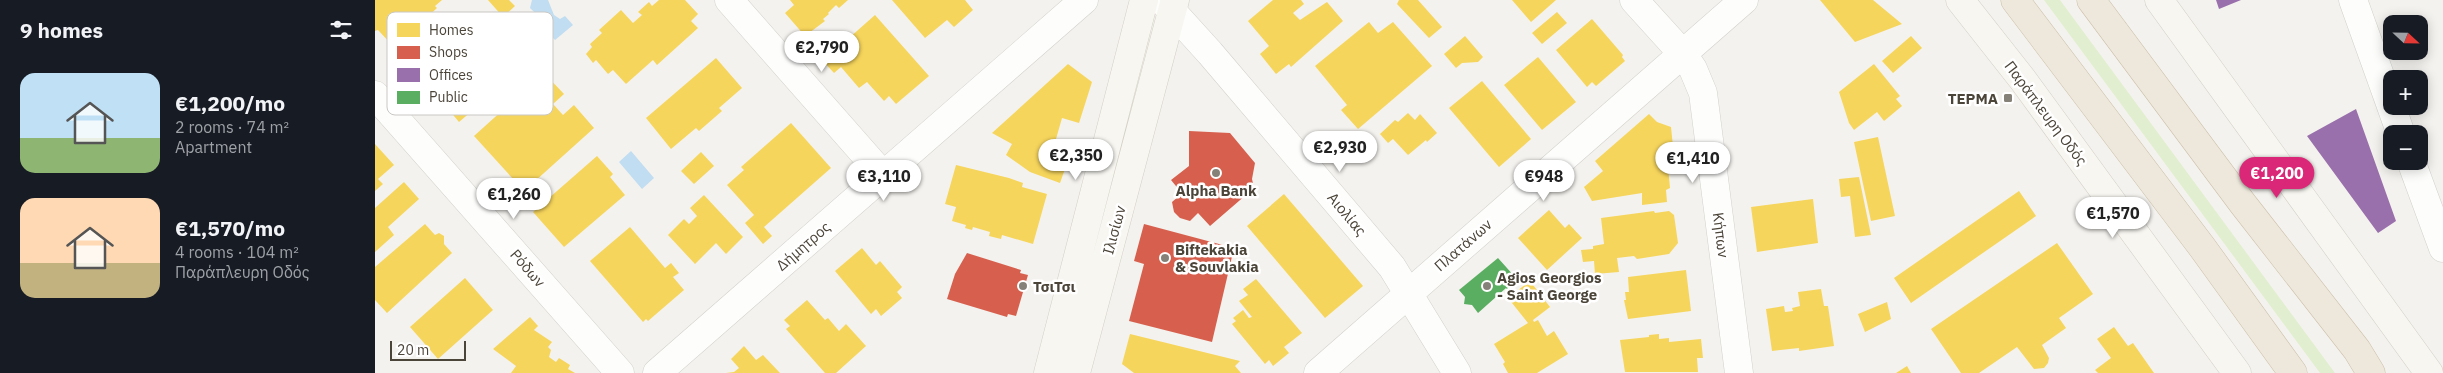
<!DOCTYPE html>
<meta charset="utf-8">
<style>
:root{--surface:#171b24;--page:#242831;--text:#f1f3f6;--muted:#9ea1a6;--accent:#db2777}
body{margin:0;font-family:"IBM Plex Sans",sans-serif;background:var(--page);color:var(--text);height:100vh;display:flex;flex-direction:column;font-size:19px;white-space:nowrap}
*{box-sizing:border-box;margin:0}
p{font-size:16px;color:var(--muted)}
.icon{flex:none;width:28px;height:28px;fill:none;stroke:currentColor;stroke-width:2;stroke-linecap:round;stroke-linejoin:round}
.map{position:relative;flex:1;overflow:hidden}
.panel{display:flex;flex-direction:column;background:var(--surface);width:375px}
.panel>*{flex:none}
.needle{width:32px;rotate:112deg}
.buttons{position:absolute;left:2008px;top:15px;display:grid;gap:10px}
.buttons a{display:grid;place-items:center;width:45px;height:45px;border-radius:10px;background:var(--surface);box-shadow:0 2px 12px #0003;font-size:25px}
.scale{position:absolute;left:15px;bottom:12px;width:76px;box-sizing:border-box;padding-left:5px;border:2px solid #4b4439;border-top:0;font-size:14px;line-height:18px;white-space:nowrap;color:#4b4439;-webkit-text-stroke:4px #fff;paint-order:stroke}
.price{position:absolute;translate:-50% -42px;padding:0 11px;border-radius:18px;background:#fff;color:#222;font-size:16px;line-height:32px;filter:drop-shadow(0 1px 2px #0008)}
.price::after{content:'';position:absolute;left:50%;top:30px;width:15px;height:11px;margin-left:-8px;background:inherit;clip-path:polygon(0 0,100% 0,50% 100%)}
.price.active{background:var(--accent);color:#fff}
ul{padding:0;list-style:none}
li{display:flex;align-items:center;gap:15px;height:125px;padding:0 20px}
li span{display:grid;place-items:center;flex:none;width:140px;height:100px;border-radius:15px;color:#555}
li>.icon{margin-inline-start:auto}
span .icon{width:60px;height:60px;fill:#fffc;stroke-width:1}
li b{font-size:21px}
h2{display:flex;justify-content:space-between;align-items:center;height:60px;padding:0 20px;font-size:21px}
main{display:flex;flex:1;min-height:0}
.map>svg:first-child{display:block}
.green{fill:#e1eecf}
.water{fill:#c0ddf1}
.homes{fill:#f6d55c}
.shops{fill:#d6604d}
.offices{fill:#9970ab}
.public{fill:#5aae61}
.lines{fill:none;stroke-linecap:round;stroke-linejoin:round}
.street-casing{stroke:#d2d0cb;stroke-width:29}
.secondary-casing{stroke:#d3cfc5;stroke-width:29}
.highway-casing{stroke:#ccbfa9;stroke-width:29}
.street{stroke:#fdfdfc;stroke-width:28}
.secondary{stroke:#f7f6f1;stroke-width:28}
.highway{stroke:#ede8db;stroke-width:28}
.poi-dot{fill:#868178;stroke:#fff;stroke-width:2}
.labels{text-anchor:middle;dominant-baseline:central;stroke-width:5;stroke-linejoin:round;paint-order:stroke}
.poi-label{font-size:15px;font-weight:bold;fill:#4b4439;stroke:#fff;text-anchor:start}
.street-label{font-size:15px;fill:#4b4439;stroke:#fff}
.key{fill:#fff;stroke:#c9c7c4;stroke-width:1}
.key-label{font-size:14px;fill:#4b4439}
</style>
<main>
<section class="panel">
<h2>9 homes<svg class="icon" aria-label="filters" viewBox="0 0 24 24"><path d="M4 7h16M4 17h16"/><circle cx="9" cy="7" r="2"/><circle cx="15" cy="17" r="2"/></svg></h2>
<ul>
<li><span style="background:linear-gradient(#bfe0f5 65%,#8fb573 0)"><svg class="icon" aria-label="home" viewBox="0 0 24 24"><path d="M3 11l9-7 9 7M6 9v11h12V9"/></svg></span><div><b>€1,200/mo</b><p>2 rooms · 74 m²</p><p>Apartment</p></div></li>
<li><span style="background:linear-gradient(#ffd9b3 65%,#c2b280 0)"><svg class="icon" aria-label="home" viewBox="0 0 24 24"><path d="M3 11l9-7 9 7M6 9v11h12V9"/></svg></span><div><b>€1,570/mo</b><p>4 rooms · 104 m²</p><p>Παράπλευρη Οδός</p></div></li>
</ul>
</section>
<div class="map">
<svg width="2068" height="373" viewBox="0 0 2068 373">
<rect width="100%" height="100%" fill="#f4f2ee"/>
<path class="green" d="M1669 0H1685L1960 373H1945Z"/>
<path class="water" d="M157 0H173L179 15 185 19 190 16 198 25 180 40 172 31 175 27 155 8Z
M256 151 279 178 267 189 244 162Z"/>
<path class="homes" d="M0 0H67L60 6 62 8 50 19 48 17 46 19 53 27 40 39 32 31 17 45 3 30 0 31Z
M113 0H134L140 6 128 17Z
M284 0H310L323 14 316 21 323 28 282 65 278 60 251 84 238 70 233 74 221 60 218 63 211 54 217 47 215 44 227 33 224 30 246 10 258 23 267 15 263 12 274 2 277 6Z
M415 0H473L464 8 461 5 453 13 454 14 448 19 450 21 430 36 410 13 419 5Z
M517 0H590L598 10 579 27 572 20 550 38Z
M898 0H926L929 4 918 13 925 20 952 2 968 21 916 67 914 64 901 74 885 54 894 46 873 21Z
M1024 0H1043L1067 27 1054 38 1022 4Z
M1137 0H1181L1156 22Z
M1445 0H1498L1527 24 1480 42Z
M1182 12 1192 23 1167 44 1157 33Z
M500 15 554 76 521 104 514 96 509 101 492 82 484 88 466 67 459 73 448 61Z
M1217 19 1248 55 1247 57 1250 61 1221 86 1217 82 1212 87 1181 50Z
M994 22 1003 33 1018 22 1057 66 983 129 966 110 972 105 940 66Z
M85 23 93 32 91 34 111 57 114 54 123 65 139 51 151 65 84 122 59 92 53 97 30 70Z
M1090 36 1108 57 1103 62 1087 63 1081 68 1069 54Z
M1536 36 1547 48 1518 73 1507 61Z
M1163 57 1201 102 1167 130 1129 85Z
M341 58 367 88 344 108 347 111 324 131 321 128 296 149 271 118Z
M693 64 717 82 704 123 687 118 679 146 696 152 685 183 655 172 631 155 637 144 617 133Z
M1499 64 1525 96 1521 99 1527 106 1509 121 1502 112 1479 130 1474 123 1464 92Z
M169 73 189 94 178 104 188 115 199 105 219 128 149 191 99 136Z
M1107 81 1156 139 1124 167 1074 108Z
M1033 113 1040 120 1045 114 1062 133 1052 142 1051 140 1033 155 1018 139 1013 143 1005 134 1020 120 1023 122Z
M1274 114 1282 122 1296 127 1300 166H1293L1295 188 1291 190 1292 202 1267 205V193L1217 201 1209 187 1228 171 1220 161Z
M416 123 456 168 389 227 397 236 388 244 370 223 379 215 352 185 369 170 366 167Z
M1503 137 1520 216 1496 221 1479 142Z
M0 144 19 165 3 179 8 184 0 191Z
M326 152 339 166 319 184 306 171Z
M222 156 238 174 235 177 250 195 189 247 158 212Z
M581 165 634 178 648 183 647 187 672 194 658 244 627 235 626 239 614 236 615 232 598 227 597 230 590 228 591 225 577 221 581 207 570 204Z
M1484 177 1496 235 1480 237 1475 196 1466 197 1464 179Z
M29 182 44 199 13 227 19 235 0 252V208Z
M1644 191 1661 216 1536 303 1519 278Z
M909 194 988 286 950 318 872 226Z
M329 195 368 237 351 254 341 243 320 264 293 235 309 219 314 224 322 216 315 208Z
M1438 199 1443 243 1382 252 1376 207Z
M1174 210 1190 228 1194 224 1207 238 1172 270 1143 238Z
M1279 211 1280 213 1294 211 1299 215 1303 243 1294 254 1262 259 1259 256 1242 258 1244 272 1220 274 1219 261 1208 262 1206 250 1218 249V246L1229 244 1226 218Z
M50 224 60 235 64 233 69 236V244L77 253 12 313 0 300V267Z
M255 227 290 268 296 263 304 273 298 277 309 290 273 321 271 319 268 322 215 261Z
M1682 243 1718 294 1684 318 1691 328 1667 345 1674 358 1673 363 1669 368 1659 369 1642 347 1604 373H1586L1556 329Z
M487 248 501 265 505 261 527 287 522 292 527 298 506 316 501 309 496 314 460 271Z
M1311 270 1316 311 1253 319 1249 300H1251L1250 292H1254L1253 277Z
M90 278 118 310 63 359 35 327Z
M881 279 927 333 909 347 914 353 898 366 894 360 890 364 857 324 861 321 858 318 868 310 874 318 877 317 864 301 873 295 868 289Z
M1155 281 1175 307 1158 320 1159 322 1163 320 1172 336 1179 331 1193 354 1162 373H1133L1128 364 1130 362 1119 344 1153 323 1133 298Z
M1446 289 1449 306H1453L1459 346 1424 351V348L1397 351 1391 309 1409 306 1410 312 1418 311 1417 308 1425 306 1423 292Z
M432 300 450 320 453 318 464 331 471 324 491 346 461 373H450L411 329 415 326 409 320Z
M1512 302 1516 319 1490 332 1483 314Z
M155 317 163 326 159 330 177 342 173 347 176 350 174 357 181 362 184 358 195 365 193 369 200 373H136L141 366 118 349Z
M1739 327 1753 346 1758 343 1779 373H1723L1720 370 1736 358 1722 339Z
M755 334 865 361 860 366 866 373H759L747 364Z
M1284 334V339L1294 338V342L1326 339 1328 358H1322L1323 372H1250L1245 340 1274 337V335Z
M369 346 381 360 388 355 405 373H351L359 372 364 368 356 359Z
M1532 366 1536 373H1521Z"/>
<path class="shops" d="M814 131 855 133 880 163 877 179 879 188 835 226 823 213 815 221 805 218 799 212 797 202 804 196 802 193 805 191 796 180 814 166Z
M769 224 859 248 837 342 754 321 769 264 759 261Z
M592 253 646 270 645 273 653 275 641 316 633 314 632 317 572 299 580 274Z"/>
<path class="offices" d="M1841 0H1866L1844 9Z
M1981 109 2021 221 2003 233 1932 136Z"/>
<path class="public" d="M1123 258 1140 277 1133 283 1140 291 1136 294 1131 288 1103 313 1097 305 1089 304 1090 297 1084 290Z"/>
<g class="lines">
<g class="street-casing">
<path id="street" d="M354 0 508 175
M787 0 835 53 1017 267 1082 373
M1259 0 1307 53 1318 69 1328 93 1364 373
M1978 0 2016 106
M0 95 245 373
M2016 106 2026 134
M2036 161 2068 248
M282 373 709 0
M943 373 1369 0"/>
</g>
<g class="secondary-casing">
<path id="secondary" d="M1585 0 1648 80 1862 373
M1784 0 2054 373
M673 373 769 0
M701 373 800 0"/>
</g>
<g class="highway-casing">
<path id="highway" d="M1640 0 1827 247 1918 373
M1716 0 1868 204 1982 350 1996 373"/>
</g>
<use href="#street" class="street"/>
<use href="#secondary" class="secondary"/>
<use href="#highway" class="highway"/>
</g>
<g class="poi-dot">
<rect x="1628" y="93" width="10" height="10" rx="2.5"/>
<circle cx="841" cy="173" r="5"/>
<circle cx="790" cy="258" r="5"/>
<circle cx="648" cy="286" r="5"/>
<circle cx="1112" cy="286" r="5"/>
</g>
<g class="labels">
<g class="poi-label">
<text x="1623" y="98" text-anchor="end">ΤΕΡΜΑ</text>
<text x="841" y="190" text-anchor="middle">Alpha Bank</text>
<text x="800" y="249">Biftekakia<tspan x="800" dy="17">&amp; Souvlakia</tspan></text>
<text x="1122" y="277">Agios Georgios<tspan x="1122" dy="17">- Saint George</tspan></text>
<text x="658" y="286">ΤσιΤσι</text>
</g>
<g class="street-label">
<text transform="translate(1671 113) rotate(53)">Παράπλευρη Οδός</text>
<text transform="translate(972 214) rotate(50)">Αιολίας</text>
<text transform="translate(739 230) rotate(-75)">Ιλισίων</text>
<text transform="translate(1346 235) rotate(83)">Κήπων</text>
<text transform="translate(1088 245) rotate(-41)">Πλατάνων</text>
<text transform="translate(428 246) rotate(-41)">Δήμητρος</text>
<text transform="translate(153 268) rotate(49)">Ρόδων</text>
</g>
</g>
<rect x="12" y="12" width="166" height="103" rx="8" class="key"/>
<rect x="22" y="23" width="23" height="14" fill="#f6d55c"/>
<rect x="22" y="46" width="23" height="13" fill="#d6604d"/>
<rect x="22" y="68" width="23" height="14" fill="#9970ab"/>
<rect x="22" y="91" width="23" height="13" fill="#5aae61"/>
<g class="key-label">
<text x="54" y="35">Homes</text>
<text x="54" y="57">Shops</text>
<text x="54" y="80">Offices</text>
<text x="54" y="102">Public</text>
</g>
</svg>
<div class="buttons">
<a><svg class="needle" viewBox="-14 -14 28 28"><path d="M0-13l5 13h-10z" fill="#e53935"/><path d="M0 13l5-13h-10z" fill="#9ea1a6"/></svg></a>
<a>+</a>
<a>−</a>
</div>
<div class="scale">20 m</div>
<b class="price" style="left:447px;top:73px">€2,790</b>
<b class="price" style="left:965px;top:173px">€2,930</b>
<b class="price" style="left:701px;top:181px">€2,350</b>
<b class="price" style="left:1318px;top:184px">€1,410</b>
<b class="price active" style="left:1902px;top:199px">€1,200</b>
<b class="price" style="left:509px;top:202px">€3,110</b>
<b class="price" style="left:1169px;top:202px">€948</b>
<b class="price" style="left:139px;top:220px">€1,260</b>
<b class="price" style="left:1738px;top:239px">€1,570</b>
</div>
</main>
